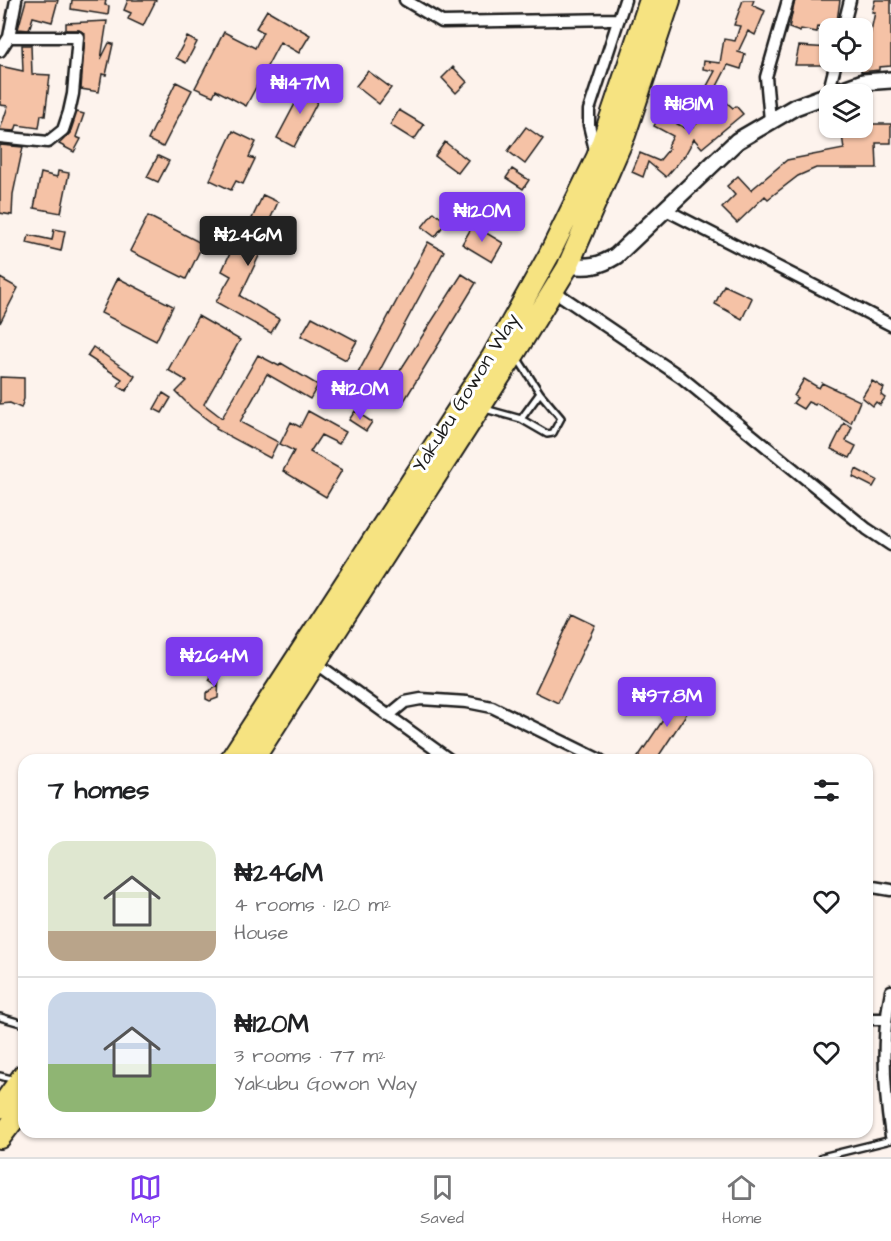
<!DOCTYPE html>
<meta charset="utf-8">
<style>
:root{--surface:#fff;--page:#f2f2f2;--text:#202124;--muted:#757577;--line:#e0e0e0;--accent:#7c3aed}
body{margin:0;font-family:"Architects Daughter",sans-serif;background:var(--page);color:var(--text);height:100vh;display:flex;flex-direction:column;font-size:22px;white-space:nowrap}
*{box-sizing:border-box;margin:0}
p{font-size:20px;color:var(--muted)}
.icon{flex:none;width:33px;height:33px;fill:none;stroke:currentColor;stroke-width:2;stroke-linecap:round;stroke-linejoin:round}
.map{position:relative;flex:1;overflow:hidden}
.drawer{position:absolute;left:18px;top:754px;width:855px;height:384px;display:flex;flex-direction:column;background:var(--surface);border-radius:18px;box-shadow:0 2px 4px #0004}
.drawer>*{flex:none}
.tools{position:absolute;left:819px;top:18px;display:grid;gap:12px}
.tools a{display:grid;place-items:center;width:54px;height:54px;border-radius:12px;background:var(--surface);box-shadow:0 2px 4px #0004;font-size:30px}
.price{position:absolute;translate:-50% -51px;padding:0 14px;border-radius:6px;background:var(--accent);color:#fff;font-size:20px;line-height:39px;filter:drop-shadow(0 2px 3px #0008)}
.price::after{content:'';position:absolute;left:50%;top:36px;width:18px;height:14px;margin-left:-9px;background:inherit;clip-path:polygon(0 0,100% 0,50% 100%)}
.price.on{background:#222;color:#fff}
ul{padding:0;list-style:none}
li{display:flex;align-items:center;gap:18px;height:150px;padding:0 30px}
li+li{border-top:2px solid var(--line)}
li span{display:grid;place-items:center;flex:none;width:168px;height:120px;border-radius:18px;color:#555}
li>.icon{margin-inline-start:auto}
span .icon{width:72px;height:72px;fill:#fffc;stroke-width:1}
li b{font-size:26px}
h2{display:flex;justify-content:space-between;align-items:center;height:72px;padding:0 30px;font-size:26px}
.tab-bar{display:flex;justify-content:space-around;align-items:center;height:84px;border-top:2px solid var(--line);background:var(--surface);font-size:16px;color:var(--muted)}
.tab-bar a{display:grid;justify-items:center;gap:3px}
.tab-bar .on{color:var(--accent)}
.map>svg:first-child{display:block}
.building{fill:#f5c2a6;stroke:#1c1c1c;stroke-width:1.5}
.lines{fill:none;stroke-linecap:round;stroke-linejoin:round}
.lane-casing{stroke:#1c1c1c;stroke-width:10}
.street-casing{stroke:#1c1c1c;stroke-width:15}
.secondary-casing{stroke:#1c1c1c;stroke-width:20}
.highway-casing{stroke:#1c1c1c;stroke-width:24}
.lane{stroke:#fff;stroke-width:5}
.street{stroke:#fff;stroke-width:10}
.secondary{stroke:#fff;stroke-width:15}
.highway{stroke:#f6e381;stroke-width:20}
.labels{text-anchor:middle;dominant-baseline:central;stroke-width:6;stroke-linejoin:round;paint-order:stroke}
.street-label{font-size:20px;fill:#1c1c1c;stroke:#fff}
</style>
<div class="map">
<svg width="891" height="1157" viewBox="0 0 891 1157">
<rect width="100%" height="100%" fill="#fdf3ed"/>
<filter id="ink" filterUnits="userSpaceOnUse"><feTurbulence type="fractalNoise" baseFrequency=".0167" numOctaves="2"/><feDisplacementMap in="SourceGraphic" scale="12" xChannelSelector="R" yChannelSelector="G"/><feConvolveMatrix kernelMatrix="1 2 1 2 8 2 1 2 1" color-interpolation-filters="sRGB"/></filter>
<g filter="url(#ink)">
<path class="building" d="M26 0H58L52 22 33 17 29 30 18 29Z
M72 0H106L105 5 109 6 108 15 71 9Z
M128 0H156L143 26 128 19 131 13 124 10Z
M743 0H754L752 5 765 11 755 35 748 31 738 52 745 54 741 69 728 65 715 90 707 86 715 71 703 69 704 61 720 63 724 39 735 41 740 26 734 25Z
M795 0H840L836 28 818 26 817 32 801 29 800 32 789 28Z
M875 0H891V66L879 67V70L861 72V63L870 62V36L875 12H872Z
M267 10 310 35 299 53 280 42 246 106 216 90 213 96 195 88 224 32 255 48 263 32 256 28Z
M107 21 101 59 109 43 113 44 106 75 102 74 99 92 81 89 85 34 79 30H66V23Z
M187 37 197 42 186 63 176 58Z
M22 45H31L32 74 50 75 45 116 41 115 39 128 17 125 15 131 0 130 8 106 0 105V66L23 71Z
M799 46 830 48 827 65H795Z
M453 67 467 82 456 93 442 78Z
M368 71 391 88 379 104 356 86Z
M176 82 192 90 163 147 148 140Z
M306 83 323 91 294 147 277 138Z
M714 91 733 108 736 106 743 114 702 148 694 139 685 155 666 177 648 162 643 177 632 172 640 153 659 161 669 149 667 148 673 136 654 126 660 115 689 130 718 105 709 98Z
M399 110 424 125 414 140 390 125Z
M77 112 84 114 76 137 81 139 74 152 59 144 70 133Z
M866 124H891V143H876L877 168H816L798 176 768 199 765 196 737 223 722 208 735 195 727 186 738 176 751 190 787 160 844 149 841 128H866Z
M526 127 543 139 525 164 508 151Z
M233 131 256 142 249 157 255 159 243 184 236 181 231 190 210 180Z
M445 142 468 160 458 173 435 156Z
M0 145 23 147 13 194 12 215 0 213Z
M158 156 169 161 158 182 147 177Z
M512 169 529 180 523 189 506 178Z
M58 171 69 173 61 213 34 208 41 173 57 177Z
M263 195 278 202 262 237 267 239 240 296 279 319 271 333 216 302 231 276 222 271 242 227 247 229Z
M434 212 446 222 435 237 422 227Z
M148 216 203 244 186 279 130 251Z
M473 225 503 243 492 262 462 244Z
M54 229 65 231 61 251 27 243 29 235 52 240Z
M428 242 444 251 373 383 357 375Z
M462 274 476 283 404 401 387 391Z
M0 278 18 288 0 323Z
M118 278 173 306 156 341 101 313Z
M724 285 752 298 742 319 715 304Z
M198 316 240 340 204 404 222 418 258 355 279 366 281 363 318 385 310 399 267 374 240 422 278 442 270 458 216 429 217 427 192 408 176 392 187 381 168 370Z
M312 317 357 341 346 360 301 336Z
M93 347 135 376 126 391 118 386 122 379 87 356Z
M0 377 24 378V399L21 408 10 403 0 404Z
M804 379 819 388 822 383 860 401 851 423 816 403 815 405 808 402 803 409 793 403 797 398 794 396Z
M872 381 884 388 881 395 885 398 880 405 876 402 873 406 862 397Z
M163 393 171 398 162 413 154 409Z
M308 411 346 432 339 444 321 435 310 452 342 470 326 497 283 471 294 451 280 444 291 422 300 427Z
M355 411 372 422 366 431 349 420Z
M844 423 852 427 846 441 856 446 850 458 831 449Z
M856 469 877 480 873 487 853 477Z
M572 614 595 625 558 703 535 692Z
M215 672 219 674 218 698 210 701 206 699V693L218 686 209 680 210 675Z
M682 692 695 701 656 760H636Z"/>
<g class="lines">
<g class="lane-casing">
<path id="lane" d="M485 409 521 419 540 393 518 359
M521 419 547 434 553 433 561 418 540 393
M0 1017 24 1024
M0 1076 15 1080
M822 1157 891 1140"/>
</g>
<g class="street-casing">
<path id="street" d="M405 0 442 22 619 19
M843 28 850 0
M9 37 16 0
M0 51 9 37H78L73 94 69 112 63 130 48 142 0 137
M828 94 836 62
M770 120 766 77 788 0
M596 154 589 125V110L625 0
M666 210 891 325
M554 291 681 377 867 529 891 545
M316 663 450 760
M388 716 405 702 421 699 467 702 492 707 600 760
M867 886 891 890
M891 991C881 1037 884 1089 891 1136
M867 1019H885"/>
</g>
<g class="secondary-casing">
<path id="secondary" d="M568 265C588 268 600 266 616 256L737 141 795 107 863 82 891 80"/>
</g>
<g class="highway-casing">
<path id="highway" d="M230 760 492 357 549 255 597 157 650 0
M253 760 510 361 567 268 625 135 670 0
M0 1108 24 1074
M0 1138 24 1107"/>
</g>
<use href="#lane" class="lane"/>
<use href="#street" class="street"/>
<use href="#secondary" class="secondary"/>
<use href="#highway" class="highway"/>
</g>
</g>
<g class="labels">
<g class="street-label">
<text transform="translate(466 393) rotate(-58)">Yakubu Gowon Way</text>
</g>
</g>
</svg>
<div class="tools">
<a><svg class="icon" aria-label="locate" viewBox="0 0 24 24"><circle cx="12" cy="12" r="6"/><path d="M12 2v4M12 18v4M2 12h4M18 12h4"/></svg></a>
<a><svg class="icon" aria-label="layers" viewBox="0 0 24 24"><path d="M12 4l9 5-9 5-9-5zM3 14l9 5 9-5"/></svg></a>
</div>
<b class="price" style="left:300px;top:115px">₦147M</b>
<b class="price" style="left:689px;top:136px">₦181M</b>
<b class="price" style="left:482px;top:243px">₦120M</b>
<b class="price on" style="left:248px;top:267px">₦246M</b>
<b class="price" style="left:360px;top:421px">₦120M</b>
<b class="price" style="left:214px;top:688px">₦264M</b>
<b class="price" style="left:667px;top:728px">₦97.8M</b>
<section class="drawer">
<h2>7 homes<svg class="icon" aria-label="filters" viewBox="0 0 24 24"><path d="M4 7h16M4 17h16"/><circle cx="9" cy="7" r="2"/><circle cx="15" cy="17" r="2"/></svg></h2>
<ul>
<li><span style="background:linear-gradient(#dfe7d0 75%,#b9a48a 0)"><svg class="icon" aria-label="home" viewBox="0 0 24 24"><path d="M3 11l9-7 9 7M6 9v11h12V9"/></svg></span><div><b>₦246M</b><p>4 rooms · 120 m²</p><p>House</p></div><svg class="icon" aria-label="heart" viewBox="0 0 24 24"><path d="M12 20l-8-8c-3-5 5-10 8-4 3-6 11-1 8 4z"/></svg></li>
<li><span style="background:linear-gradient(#c9d6e8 60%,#8fb573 0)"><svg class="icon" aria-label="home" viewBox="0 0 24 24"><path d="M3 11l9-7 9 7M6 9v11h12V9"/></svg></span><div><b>₦120M</b><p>3 rooms · 77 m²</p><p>Yakubu Gowon Way</p></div><svg class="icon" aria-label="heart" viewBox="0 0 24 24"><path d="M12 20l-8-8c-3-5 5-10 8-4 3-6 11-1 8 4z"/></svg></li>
</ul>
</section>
</div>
<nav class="tab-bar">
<a class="on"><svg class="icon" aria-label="map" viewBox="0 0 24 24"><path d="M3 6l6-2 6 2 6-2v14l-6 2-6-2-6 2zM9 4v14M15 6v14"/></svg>Map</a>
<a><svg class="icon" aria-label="saved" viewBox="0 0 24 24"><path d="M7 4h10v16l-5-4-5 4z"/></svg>Saved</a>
<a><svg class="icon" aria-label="home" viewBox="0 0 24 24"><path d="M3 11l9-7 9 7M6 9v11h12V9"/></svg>Home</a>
</nav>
